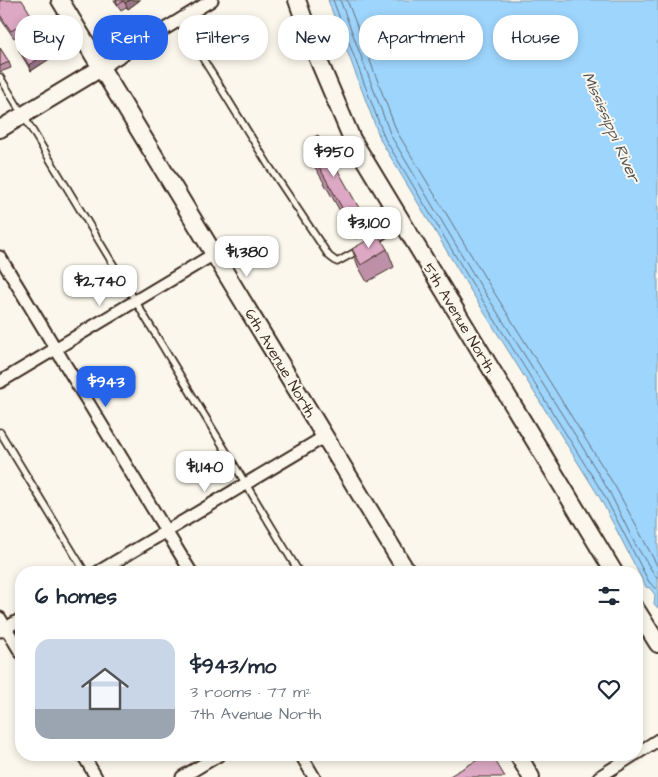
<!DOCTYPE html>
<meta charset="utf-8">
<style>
:root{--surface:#fff;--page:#f2f2f3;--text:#1f2937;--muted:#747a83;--accent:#2563eb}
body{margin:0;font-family:"Architects Daughter",sans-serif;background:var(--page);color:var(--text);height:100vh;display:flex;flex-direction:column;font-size:19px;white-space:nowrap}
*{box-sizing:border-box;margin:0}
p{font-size:16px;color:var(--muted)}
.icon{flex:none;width:28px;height:28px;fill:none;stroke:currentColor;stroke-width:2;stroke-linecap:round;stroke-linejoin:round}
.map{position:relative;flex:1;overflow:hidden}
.sheet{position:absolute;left:15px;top:566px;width:628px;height:195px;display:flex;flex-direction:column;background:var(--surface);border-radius:20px;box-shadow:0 2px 8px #0003}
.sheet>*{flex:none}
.banner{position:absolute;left:15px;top:15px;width:629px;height:45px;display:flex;gap:10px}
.price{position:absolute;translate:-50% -42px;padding:0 11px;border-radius:10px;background:#fff;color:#222;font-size:16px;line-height:32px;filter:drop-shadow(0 1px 2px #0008)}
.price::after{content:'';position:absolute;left:50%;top:30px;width:15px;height:11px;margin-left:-8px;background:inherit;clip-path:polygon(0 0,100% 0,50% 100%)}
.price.on{background:var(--accent);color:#fff}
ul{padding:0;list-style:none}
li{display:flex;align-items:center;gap:15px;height:125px;padding:0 20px}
li span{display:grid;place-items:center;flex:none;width:140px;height:100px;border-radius:15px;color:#555}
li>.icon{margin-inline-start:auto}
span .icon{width:60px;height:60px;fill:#fffc;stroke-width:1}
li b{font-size:21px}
h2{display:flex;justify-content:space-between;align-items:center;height:60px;padding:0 20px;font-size:21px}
.tag{padding:0 18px;border-radius:20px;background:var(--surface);box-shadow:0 2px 8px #0003;font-size:18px;line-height:45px}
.tag.on{background:var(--accent);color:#fff}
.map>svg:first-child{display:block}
.water{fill:#9ed5fd;stroke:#7691a4}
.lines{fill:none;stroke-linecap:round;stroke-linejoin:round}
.shore{stroke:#636e77;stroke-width:1}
.lane-casing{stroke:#3b2a1e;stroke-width:9}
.street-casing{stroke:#3b2a1e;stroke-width:15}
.secondary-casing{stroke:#3b2a1e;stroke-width:20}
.lane{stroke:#fbf7ec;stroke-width:5.5}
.street{stroke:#fbf7ec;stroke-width:11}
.secondary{stroke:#fbf7ec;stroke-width:16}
.wall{fill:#bd90a8;stroke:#3b2a1e}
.shaded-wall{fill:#9a7688;stroke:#3b2a1e}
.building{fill:#dca8c3;stroke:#3b2a1e}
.labels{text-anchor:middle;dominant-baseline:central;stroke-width:4;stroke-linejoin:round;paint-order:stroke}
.street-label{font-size:15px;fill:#3b2a1e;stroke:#fbf7ec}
.water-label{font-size:16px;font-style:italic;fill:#545556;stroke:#fbf7ec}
</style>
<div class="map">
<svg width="658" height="777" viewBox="0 0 658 777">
<rect width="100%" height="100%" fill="#fbf7ec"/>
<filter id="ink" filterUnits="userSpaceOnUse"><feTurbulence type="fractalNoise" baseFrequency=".02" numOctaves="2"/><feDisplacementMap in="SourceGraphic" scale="10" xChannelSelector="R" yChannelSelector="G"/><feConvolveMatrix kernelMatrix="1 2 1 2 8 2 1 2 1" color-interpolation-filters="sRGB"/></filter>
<g filter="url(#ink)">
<path class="water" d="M328 0H658V608L654 604 655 595 650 588 646 587 600 498 466 283 381 141Z"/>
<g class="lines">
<path class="shore" d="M333 0 385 139 470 280 604 495 649 582 658 590
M340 0 391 136 475 277 577 438 610 493 635 544 658 580
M347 0 397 132 482 273 616 488 658 567"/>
<g class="lane-casing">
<path id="lane" d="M179 20 269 166 329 256 337 262 359 250
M0 77 299 572
M374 241 402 224
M0 432 85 572"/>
</g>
<g class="street-casing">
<path id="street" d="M101 68 212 0
M0 257 191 572
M0 382 214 254
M98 572 324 437
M0 618 21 653
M1 631 21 619
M636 754 658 740
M83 755 96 777
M301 755 314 777
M182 777 219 755
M599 777 634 755"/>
</g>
<g class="secondary-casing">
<path id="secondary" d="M60 0 407 572
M297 0 318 59 352 139 614 572
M0 129 101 68
M636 609 658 644
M518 755 531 777"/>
</g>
<use href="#lane" class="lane"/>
<use href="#street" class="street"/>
<use href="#secondary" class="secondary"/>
</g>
<path class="wall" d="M0 0 33 18 35 25 14 38 0 18Z
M114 0H140L128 9 126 7 121 10Z
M0 48 9 62 11 68 0 72Z
M19 50 54 56 31 71 22 56Z
M305 142 363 215 369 232 356 239 311 160Z
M352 249H387L394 267 367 282 358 266Z"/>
<path class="shaded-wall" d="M130 0H140L128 9 125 3Z
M52 50 54 56 31 71 29 65Z"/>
<path class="building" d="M0 0H22L33 18 11 31 0 15Z
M116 0H130L125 3 124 1 118 4Z
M44 35 52 50 29 65 19 50Z
M0 48 9 62 0 66Z
M318 135 363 215 350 222 305 142Z
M378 234 387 249 361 265 352 249Z
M486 755H492L505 777H448Z"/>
</g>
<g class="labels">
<g class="street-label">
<text transform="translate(459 318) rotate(59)">5th Avenue North</text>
<text transform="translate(280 363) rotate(59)">6th Avenue North</text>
</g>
<g class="water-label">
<text transform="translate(611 127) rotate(66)">Mississippi River</text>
</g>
</g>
</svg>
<b class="price" style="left:334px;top:178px">$950</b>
<b class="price" style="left:369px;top:249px">$3,100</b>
<b class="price" style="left:247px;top:278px">$1,380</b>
<b class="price" style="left:100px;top:307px">$2,740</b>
<b class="price on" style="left:106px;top:408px">$943</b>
<b class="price" style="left:205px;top:493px">$1,140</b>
<div class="banner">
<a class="tag">Buy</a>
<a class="tag on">Rent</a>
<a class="tag">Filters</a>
<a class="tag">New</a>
<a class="tag">Apartment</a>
<a class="tag">House</a>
</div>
<section class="sheet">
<h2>6 homes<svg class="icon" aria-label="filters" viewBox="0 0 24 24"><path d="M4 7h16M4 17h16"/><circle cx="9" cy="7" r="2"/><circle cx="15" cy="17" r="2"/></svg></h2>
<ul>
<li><span style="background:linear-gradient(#c9d6e8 70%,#9aa5b1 0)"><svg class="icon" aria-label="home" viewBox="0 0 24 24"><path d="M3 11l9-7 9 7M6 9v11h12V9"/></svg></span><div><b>$943/mo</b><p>3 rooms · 77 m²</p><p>7th Avenue North</p></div><svg class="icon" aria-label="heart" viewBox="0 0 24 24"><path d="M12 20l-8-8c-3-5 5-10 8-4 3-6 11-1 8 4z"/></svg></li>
</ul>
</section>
</div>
